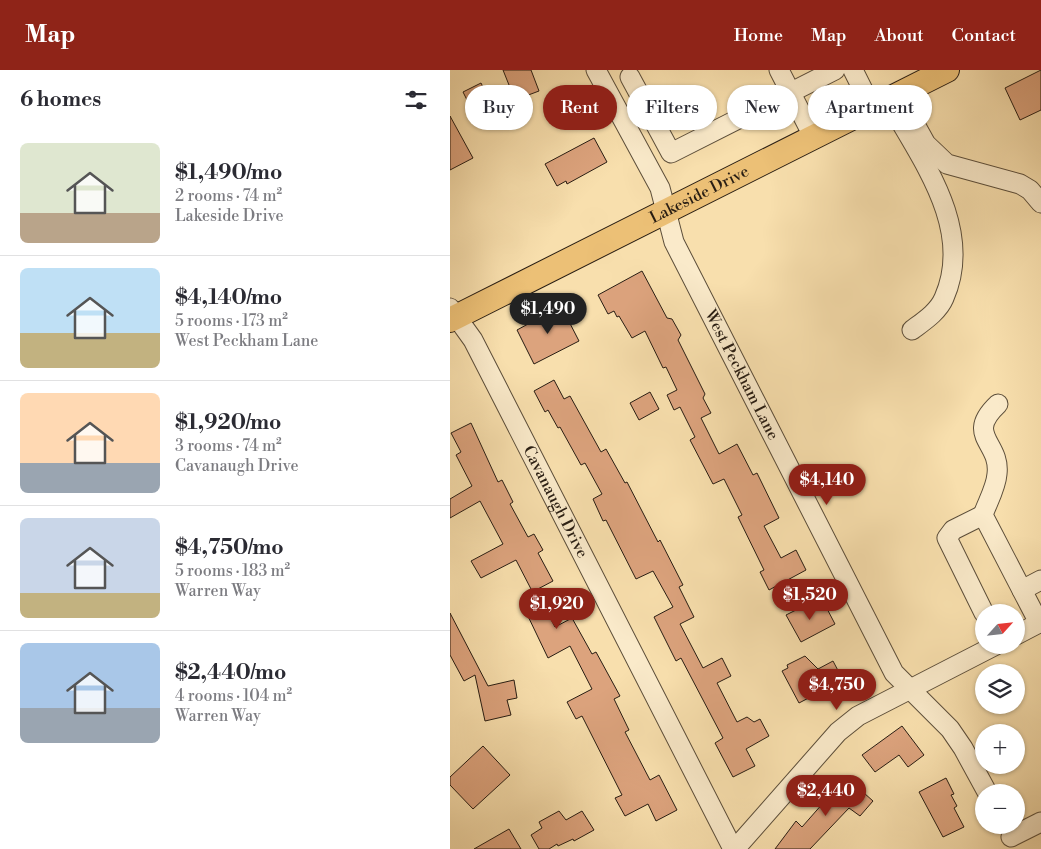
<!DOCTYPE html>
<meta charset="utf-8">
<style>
:root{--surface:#fff;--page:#f2f2f3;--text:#2b2b33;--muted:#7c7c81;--line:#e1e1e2;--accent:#8f2418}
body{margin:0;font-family:"Libre Bodoni",serif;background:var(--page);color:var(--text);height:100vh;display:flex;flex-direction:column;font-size:19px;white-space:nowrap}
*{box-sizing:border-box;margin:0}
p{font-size:16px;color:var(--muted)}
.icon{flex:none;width:28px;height:28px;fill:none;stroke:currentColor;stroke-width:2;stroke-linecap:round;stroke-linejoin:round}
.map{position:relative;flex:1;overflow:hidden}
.details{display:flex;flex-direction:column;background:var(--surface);width:450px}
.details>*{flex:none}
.guide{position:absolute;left:15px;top:15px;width:475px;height:45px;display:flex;gap:10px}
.needle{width:32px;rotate:63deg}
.controls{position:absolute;left:525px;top:534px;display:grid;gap:10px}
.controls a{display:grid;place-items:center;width:50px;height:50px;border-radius:50%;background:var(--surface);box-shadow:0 1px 4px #0004;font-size:25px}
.price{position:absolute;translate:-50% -42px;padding:0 11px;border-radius:18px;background:var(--accent);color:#fff;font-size:16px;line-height:32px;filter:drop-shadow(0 1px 2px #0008)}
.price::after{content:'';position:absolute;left:50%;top:30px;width:15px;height:11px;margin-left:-8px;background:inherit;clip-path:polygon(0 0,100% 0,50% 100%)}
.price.on{background:#222;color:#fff}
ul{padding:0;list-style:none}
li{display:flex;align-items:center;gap:15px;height:125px;padding:0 20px}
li+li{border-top:1px solid var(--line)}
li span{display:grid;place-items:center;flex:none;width:140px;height:100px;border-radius:8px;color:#555}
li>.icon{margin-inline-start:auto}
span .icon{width:60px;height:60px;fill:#fffc;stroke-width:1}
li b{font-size:21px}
h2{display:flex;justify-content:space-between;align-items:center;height:60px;padding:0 20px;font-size:21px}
.tag{padding:0 18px;border-radius:22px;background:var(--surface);box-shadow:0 1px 4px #0004;font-size:18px;line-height:45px}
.tag.on{background:var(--accent);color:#fff}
header{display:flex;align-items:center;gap:30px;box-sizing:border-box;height:70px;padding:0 25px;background:var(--accent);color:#fff}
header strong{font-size:24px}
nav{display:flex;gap:28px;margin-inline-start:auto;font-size:18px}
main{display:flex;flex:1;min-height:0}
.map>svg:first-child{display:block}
.building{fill:#dca37d;stroke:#281d13}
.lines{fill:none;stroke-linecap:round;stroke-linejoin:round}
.minor-casing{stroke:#5c4e3a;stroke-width:21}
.major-casing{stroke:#281d13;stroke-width:26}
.minor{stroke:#faeaca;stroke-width:19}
.major{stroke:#ecc076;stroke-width:24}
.labels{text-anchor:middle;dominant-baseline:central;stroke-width:4.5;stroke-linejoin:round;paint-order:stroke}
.street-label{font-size:16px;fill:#281d13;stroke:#faeaca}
</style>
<header>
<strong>Map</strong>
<nav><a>Home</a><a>Map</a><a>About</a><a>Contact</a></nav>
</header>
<main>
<section class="details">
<h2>6 homes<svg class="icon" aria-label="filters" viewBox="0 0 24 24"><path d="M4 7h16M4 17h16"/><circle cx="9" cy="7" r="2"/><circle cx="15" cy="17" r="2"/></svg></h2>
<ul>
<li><span style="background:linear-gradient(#dfe7d0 70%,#b9a48a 0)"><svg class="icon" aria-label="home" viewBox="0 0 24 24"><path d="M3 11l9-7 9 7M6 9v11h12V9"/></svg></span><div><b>$1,490/mo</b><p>2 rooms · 74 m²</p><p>Lakeside Drive</p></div></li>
<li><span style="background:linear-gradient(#bfe0f5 65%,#c2b280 0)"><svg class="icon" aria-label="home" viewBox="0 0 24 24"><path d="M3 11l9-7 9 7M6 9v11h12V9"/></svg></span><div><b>$4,140/mo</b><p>5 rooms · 173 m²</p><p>West Peckham Lane</p></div></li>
<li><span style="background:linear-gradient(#ffd9b3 70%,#9aa5b1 0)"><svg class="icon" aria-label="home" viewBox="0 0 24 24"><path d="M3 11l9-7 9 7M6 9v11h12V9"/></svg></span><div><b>$1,920/mo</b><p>3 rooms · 74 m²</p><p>Cavanaugh Drive</p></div></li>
<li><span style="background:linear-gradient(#c9d6e8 75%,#c2b280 0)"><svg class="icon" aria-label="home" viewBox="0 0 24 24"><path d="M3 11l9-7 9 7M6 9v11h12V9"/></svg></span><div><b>$4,750/mo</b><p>5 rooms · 183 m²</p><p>Warren Way</p></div></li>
<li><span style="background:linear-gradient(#a9c7e8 65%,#9aa5b1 0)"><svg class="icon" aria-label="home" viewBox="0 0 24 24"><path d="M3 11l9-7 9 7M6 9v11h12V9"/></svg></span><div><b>$2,440/mo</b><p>4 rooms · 104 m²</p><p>Warren Way</p></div></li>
</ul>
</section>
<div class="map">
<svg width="591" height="779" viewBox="0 0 591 779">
<rect width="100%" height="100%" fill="#f8dfad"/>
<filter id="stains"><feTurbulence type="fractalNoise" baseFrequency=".004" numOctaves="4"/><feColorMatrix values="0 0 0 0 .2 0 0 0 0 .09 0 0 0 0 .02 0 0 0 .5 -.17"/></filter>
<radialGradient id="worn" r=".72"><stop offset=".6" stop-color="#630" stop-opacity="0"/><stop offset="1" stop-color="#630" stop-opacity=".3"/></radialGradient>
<path class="building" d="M53 0H81L89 21 65 30Z
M591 0V40L570 50 555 18Z
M31 13 46 44 21 38 13 22Z
M0 46 23 88 0 100Z
M144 68 157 92 117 114 116 111 107 116 95 94Z
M192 201 217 248 222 249 231 265 228 270 255 324 253 328 261 343 251 348 269 384 287 374 303 405 307 403 329 448 314 456 331 488 346 480 356 500 319 520 310 502 314 500 288 447 292 445 274 409 263 414 240 370 245 367 230 337 224 340 217 325 227 320 216 297 213 298 195 261 182 268 169 246 167 247 164 241 158 244 148 225Z
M111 236 129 271 84 294 67 260Z
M104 310 114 329 120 326 151 382 156 379 175 413 177 412 208 472 210 470 233 515 229 517 244 547 230 554 253 598 272 588 281 606 267 613 287 652 297 647 304 652 310 649 319 666 296 679 305 696 283 707 265 673 273 668 231 588 226 591 204 547 223 537 203 501 186 509 156 450 153 451 143 429 152 424 135 393 131 395 110 357 108 358 98 340 95 342 84 321Z
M200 322 209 339 189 350 180 333Z
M21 353 48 412 52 410 63 432 60 434 78 467 84 464 93 480 88 483 103 511 86 520 105 557 122 548 142 584 146 582 170 626 164 629 179 660 175 662 200 710 209 705 227 740 206 751 198 734 175 746 165 728 172 725 132 646 126 649 117 632 142 619 120 576 98 588 76 542 81 540 73 524 81 519 66 490 31 508 21 491 53 474 30 431 0 448V429L22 416 6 385 11 382 1 363Z
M374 533 385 554 351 572 336 545 354 536 357 542Z
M0 543 38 616 64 610 67 628 57 630 61 645 35 651 25 605 14 611 0 585Z
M355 586 368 599 383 591 393 610 349 633 332 601 338 598 337 595Z
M452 656 474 685 458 697 449 685 425 702 412 685Z
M33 676 60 705 23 739 0 715V707Z
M396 707 423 731 410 746 399 738 360 779H325L346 751 352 757Z
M496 708 504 724 501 725 507 736 504 738 514 757 493 767 469 722Z
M109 741 116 750 132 741 144 760 124 771 123 769 108 776 107 774 99 779H89L81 765 92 758 89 752Z
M59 759 71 779H24Z"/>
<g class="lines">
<g class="minor-casing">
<g id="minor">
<path id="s1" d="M146 0 210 118 224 172 444 603 500 659 513 678 537 722"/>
<path d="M329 0 364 68"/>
<path d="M403 0 422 38"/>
<path d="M180 7 221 83 385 0"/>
<path d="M438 30C470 88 525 158 494 228 488 242 474 251 462 260"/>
<path d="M466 56 476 74 497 94 570 114 580 120 591 133"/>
<path id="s2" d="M0 238 23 270 283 779"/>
<path d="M548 334C514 366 551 372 547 404 546 418 537 433 533 445L589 553"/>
<path d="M533 445 503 460 497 468 534 543"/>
<path d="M572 520 591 510"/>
<path d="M566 565 591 552"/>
<path d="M561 767 591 752"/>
<path d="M285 779 388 662 408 646 546 575"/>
</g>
</g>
<g class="major-casing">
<g id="major">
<path id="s3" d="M0 250 497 0"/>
</g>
</g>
<use href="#minor" class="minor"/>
<use href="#major" class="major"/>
</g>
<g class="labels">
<g class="street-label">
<text stroke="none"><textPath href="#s3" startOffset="279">Lakeside Drive</textPath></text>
<text stroke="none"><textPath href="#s1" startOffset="339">West Peckham Lane</textPath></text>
<text stroke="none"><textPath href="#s2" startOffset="221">Cavanaugh Drive</textPath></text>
</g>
</g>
<rect width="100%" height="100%" filter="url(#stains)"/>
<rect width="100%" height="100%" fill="url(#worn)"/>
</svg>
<div class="controls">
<a><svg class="needle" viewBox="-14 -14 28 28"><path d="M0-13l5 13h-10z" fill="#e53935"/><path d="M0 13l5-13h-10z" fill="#7c7c81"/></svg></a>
<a><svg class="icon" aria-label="layers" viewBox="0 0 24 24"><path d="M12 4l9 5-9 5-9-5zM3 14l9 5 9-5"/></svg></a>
<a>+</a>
<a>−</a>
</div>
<b class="price on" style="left:98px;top:265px">$1,490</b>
<b class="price" style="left:377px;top:436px">$4,140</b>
<b class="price" style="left:360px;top:551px">$1,520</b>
<b class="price" style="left:107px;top:560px">$1,920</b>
<b class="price" style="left:387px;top:641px">$4,750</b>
<b class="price" style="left:376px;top:747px">$2,440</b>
<div class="guide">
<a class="tag">Buy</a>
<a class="tag on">Rent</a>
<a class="tag">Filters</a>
<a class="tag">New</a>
<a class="tag">Apartment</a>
</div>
</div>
</main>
